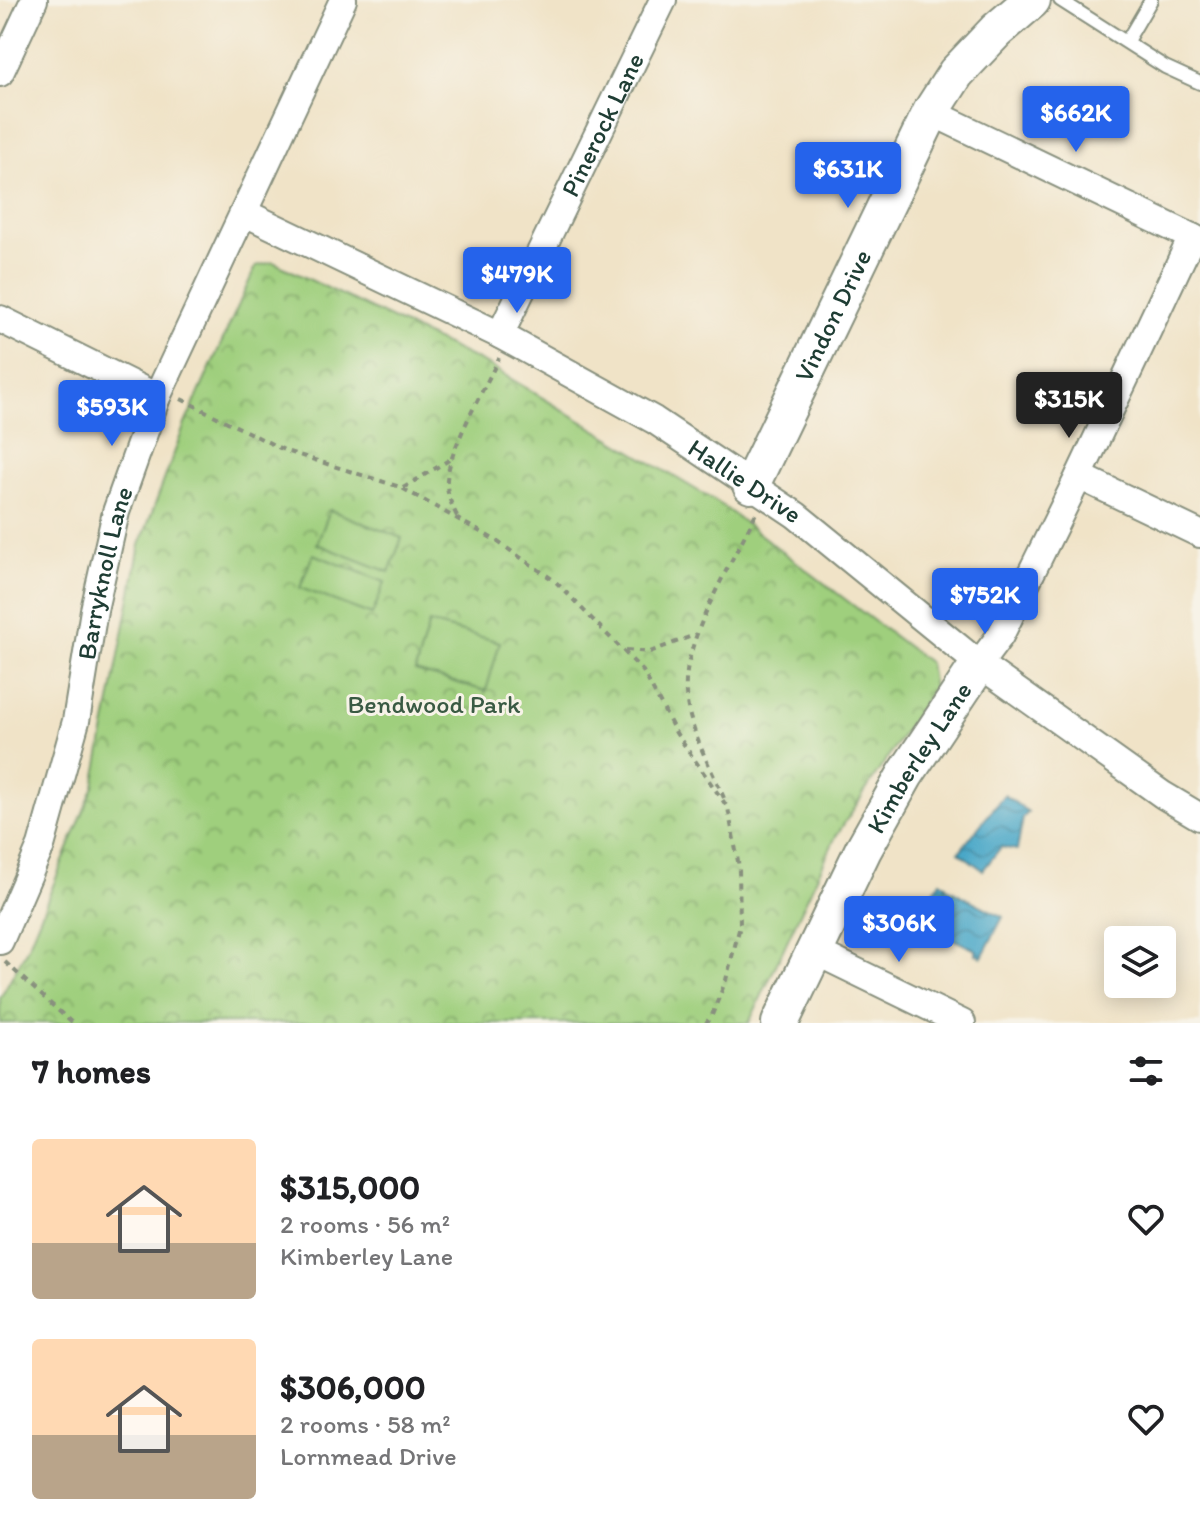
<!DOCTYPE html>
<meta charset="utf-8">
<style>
:root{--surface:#fff;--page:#f6f6f6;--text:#202124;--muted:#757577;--accent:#2563eb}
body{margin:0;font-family:Itim,sans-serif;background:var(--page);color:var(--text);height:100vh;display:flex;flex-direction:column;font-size:30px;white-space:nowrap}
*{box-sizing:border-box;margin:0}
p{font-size:26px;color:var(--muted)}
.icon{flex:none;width:44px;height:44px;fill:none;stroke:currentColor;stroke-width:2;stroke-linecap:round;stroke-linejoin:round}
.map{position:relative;height:1023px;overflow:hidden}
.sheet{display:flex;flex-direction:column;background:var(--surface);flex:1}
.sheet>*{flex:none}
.tools{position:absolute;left:1104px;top:926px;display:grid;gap:16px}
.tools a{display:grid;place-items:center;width:72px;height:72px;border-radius:8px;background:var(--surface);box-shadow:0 4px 20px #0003;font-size:40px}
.price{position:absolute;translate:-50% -68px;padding:0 18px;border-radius:8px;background:var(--accent);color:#fff;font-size:26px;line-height:52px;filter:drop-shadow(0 2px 4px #0008)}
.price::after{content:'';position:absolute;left:50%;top:48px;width:24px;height:18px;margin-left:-12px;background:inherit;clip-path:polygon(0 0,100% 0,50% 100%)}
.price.current{background:#222;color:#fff}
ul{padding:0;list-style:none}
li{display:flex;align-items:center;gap:24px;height:200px;padding:0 32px}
li span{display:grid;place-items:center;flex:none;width:224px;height:160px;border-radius:8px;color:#555}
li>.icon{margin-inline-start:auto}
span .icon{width:96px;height:96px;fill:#fffc;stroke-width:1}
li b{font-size:34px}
h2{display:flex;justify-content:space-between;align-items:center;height:96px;padding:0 32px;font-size:34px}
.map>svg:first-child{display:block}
.park{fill:url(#park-crowns);stroke:#5f8658;stroke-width:2}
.garden{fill:#9fcf7d;stroke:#5f8658;stroke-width:2}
.water{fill:url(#water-waves);stroke:#34727e;stroke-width:2}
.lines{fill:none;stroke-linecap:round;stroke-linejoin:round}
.lane-casing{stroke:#88907e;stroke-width:16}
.street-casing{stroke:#88907e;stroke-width:30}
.secondary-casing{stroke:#88907e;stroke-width:40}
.path{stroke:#88907e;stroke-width:4;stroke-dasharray:6 6;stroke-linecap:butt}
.lane{stroke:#fff;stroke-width:12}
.street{stroke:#fff;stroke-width:26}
.secondary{stroke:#fff;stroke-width:36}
.labels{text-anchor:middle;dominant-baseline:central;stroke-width:6;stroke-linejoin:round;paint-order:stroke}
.street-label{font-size:26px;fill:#1f3d34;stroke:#f7f3e8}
.park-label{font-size:26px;fill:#395a43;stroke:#f7f3e8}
</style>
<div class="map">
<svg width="1200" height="1023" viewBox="0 0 1200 1023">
<defs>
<pattern id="park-crowns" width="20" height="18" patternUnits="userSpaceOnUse" patternTransform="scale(2)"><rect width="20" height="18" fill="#9fcf7d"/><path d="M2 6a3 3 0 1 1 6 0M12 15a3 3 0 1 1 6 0" fill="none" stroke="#81a967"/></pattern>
<pattern id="water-waves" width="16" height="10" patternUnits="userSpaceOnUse" patternTransform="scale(2)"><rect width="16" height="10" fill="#4aa7c8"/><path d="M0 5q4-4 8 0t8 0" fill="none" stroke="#3d89a3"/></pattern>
</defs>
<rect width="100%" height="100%" fill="#f7f3e8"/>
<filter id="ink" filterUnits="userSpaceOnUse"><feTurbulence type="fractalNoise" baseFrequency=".0125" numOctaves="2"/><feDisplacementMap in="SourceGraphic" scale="16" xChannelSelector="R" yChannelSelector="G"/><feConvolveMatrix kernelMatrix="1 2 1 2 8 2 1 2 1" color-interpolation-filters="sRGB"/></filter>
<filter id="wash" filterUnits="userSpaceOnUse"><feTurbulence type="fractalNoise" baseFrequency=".006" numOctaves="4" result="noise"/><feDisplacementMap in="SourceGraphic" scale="32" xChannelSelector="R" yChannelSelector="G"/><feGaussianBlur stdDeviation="1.8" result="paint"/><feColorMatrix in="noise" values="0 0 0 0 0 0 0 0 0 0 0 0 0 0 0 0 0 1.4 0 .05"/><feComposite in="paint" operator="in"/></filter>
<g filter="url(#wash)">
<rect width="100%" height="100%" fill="#f0e3c7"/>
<path class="park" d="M273 262 486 364 720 504 929 663 933 688 836 836 749 1023H0V998L27 949 94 786 140 545 185 424 256 266Z"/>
<path class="garden" d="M330 510 402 538 389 572 317 544Z
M313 554 385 582 372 615 300 588Z
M429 623 500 642 486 691 415 671Z"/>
<path class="water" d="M1004 795 1028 812 1023 818 1017 850 1001 847 983 870 959 852Z
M940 881 946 885 945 887 1003 917 982 957 975 954 976 950 917 922Z"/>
</g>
<g filter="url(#ink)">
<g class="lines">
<g class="lane-casing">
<path id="lane" d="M1060 0 1165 67 1200 83
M1127 41 1151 0"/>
</g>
<g class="street-casing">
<g id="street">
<path d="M0 73 34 0"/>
<path d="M931 112 1200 241"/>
<path id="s1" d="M245 213 500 335 654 420 796 515 979 664 1163 795 1200 817"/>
<path d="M0 319 157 397"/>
<path id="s2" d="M500 335 663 0"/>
<path d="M1079 476 1200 534"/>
<path d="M979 664 1000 636 1079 476 1192 237"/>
<path id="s3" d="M0 941 41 846 76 721 94 610 116 512 157 397 343 0"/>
<path d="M814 951 962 1023"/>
</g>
</g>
<g class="secondary-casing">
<g id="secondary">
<path id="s4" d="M751 485 931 112 956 73 996 31 1032 0"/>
<path id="s5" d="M780 1023 863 850 905 775 979 664"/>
</g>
</g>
<path class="path" d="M181 399 286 451 400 487 495 540 555 581 643 671 676 733 728 808 739 867 740 926 726 980 712 1015 706 1023
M403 488 449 460
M457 516C452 506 448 497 447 486 444 457 485 388 499 358
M626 650 650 652 697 634
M724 798C710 766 689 730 686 694 682 639 732 564 756 513
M5 962 72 1023"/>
<use href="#lane" class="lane"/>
<use href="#street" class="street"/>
<use href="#secondary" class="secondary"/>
</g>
</g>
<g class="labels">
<g class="street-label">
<text stroke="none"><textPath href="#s2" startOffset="234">Pinerock Lane</textPath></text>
<text stroke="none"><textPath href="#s4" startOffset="188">Vindon Drive</textPath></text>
<text stroke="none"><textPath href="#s1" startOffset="568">Hallie Drive</textPath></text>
<text stroke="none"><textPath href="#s3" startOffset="384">Barryknoll Lane</textPath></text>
<text stroke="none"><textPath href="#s5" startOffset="300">Kimberley Lane</textPath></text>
</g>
<g class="park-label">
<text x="434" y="704">Bendwood Park</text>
</g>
</g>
</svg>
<div class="tools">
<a><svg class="icon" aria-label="layers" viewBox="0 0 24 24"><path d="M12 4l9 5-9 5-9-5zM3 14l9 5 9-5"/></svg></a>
</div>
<b class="price" style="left:1076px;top:154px">$662K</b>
<b class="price" style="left:848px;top:210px">$631K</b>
<b class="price" style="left:517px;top:315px">$479K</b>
<b class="price current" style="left:1069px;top:440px">$315K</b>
<b class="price" style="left:112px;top:448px">$593K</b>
<b class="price" style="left:985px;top:636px">$752K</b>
<b class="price" style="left:899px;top:964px">$306K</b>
</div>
<section class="sheet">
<h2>7 homes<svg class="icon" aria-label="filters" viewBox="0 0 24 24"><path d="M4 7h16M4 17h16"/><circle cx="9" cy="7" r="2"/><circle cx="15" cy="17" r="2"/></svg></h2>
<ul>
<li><span style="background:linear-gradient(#ffd9b3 65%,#b9a48a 0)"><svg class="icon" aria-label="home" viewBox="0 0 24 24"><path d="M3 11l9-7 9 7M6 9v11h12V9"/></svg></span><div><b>$315,000</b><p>2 rooms · 56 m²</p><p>Kimberley Lane</p></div><svg class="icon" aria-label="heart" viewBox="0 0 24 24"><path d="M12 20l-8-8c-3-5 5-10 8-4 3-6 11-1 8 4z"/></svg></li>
<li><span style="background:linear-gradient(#ffd9b3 60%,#b9a48a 0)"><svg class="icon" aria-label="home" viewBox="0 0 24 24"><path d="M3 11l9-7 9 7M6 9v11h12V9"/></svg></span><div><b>$306,000</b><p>2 rooms · 58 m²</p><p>Lornmead Drive</p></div><svg class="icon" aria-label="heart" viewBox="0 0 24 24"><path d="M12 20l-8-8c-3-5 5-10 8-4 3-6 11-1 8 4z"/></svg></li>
</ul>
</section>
